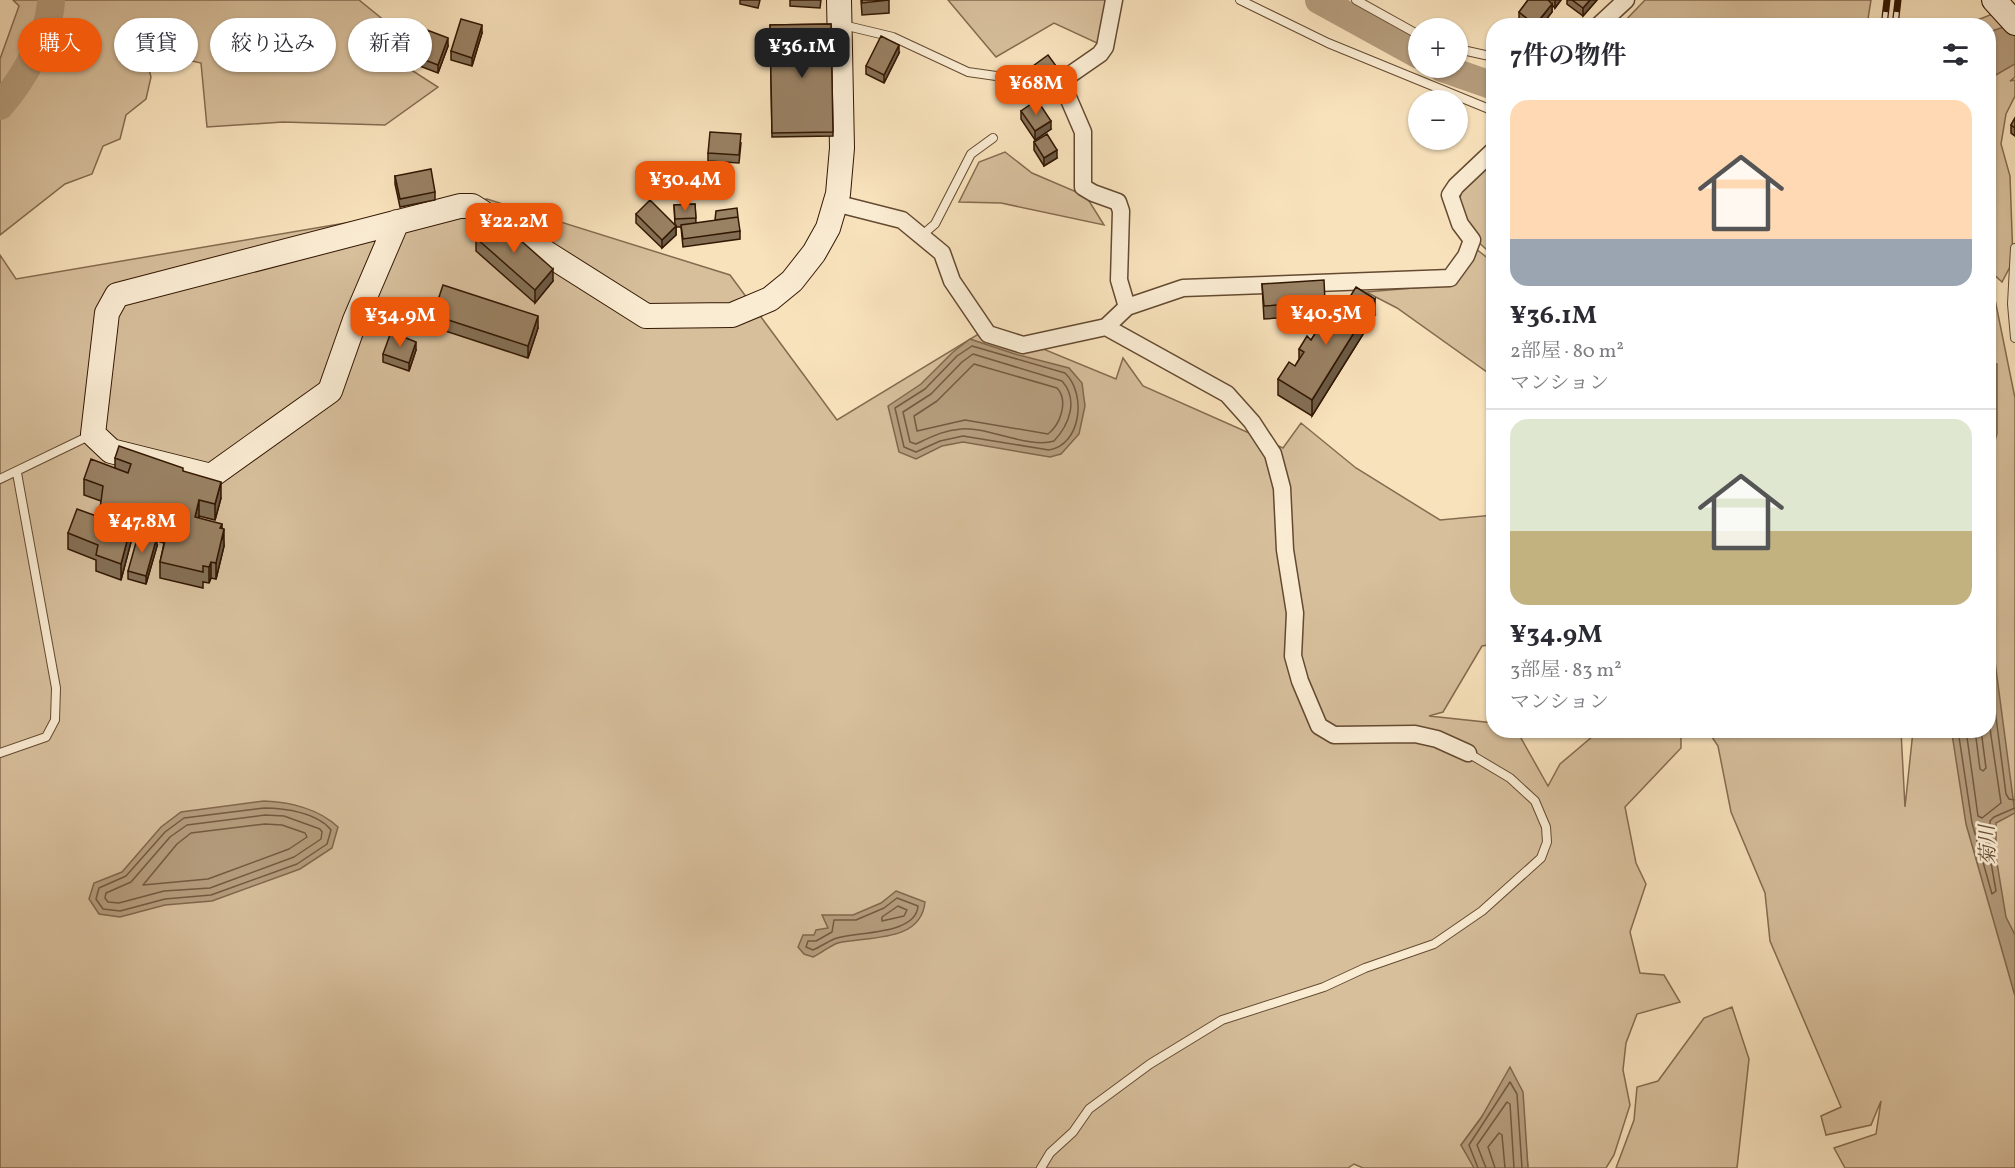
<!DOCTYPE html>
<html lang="ja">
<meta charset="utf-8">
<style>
:root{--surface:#fff;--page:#f7f7f7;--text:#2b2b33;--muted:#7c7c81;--line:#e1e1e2;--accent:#ea580c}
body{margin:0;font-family:Vollkorn,"Noto Serif JP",serif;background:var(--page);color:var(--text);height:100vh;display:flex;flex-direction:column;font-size:22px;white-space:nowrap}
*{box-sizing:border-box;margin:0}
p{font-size:20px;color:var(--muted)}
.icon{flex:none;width:33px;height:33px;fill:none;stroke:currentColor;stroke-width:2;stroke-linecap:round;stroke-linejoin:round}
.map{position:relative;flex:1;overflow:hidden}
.details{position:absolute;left:1486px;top:18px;width:510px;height:720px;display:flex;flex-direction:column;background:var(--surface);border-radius:24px;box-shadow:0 2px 4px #0004}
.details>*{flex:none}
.banner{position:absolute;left:18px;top:18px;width:570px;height:54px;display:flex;gap:12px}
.fabs{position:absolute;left:1408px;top:18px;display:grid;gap:12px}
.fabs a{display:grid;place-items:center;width:60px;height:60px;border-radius:50%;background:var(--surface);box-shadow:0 2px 4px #0004;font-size:30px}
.price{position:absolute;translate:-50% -51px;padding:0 14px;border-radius:12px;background:var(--accent);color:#fff;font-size:20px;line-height:39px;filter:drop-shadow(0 2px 3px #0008)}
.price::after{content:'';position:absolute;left:50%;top:36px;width:18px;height:14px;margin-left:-9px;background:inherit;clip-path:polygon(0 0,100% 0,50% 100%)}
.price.on{background:#222;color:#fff}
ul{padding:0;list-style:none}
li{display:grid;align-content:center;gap:12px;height:318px;padding:0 24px}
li+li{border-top:2px solid var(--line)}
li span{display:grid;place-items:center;height:186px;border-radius:18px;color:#555}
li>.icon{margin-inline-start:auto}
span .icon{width:108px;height:108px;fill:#fffc;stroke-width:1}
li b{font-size:26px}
h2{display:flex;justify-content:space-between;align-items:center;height:72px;padding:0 24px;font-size:26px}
.chip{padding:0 21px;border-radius:27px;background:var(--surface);box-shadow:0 2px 4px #0004;font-size:21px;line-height:54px}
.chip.on{background:var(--accent);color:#fff}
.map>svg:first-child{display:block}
.green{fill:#d7bf9c;stroke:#856b4f;stroke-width:1.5}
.water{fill:#b59d7d;stroke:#81674c;stroke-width:1.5}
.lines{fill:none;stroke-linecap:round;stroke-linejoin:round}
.shore{stroke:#745a40;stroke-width:1.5}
.river{stroke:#b59d7d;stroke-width:28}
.lane-casing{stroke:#644a30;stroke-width:10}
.street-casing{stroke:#644a30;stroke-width:19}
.secondary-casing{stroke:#331702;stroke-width:26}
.lane{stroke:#faecd3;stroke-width:8}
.street{stroke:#faecd3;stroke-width:16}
.secondary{stroke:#faecd3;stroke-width:24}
.rail-casing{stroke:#331702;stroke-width:7}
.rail{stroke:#faecd3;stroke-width:4.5;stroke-dasharray:14;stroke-linecap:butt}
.wall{fill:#846f55;stroke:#331702;stroke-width:1.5}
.shaded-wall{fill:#6b5a45;stroke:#331702;stroke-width:1.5}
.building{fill:#998163;stroke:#331702;stroke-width:1.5}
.labels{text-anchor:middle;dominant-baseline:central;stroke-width:5;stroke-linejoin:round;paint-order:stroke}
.water-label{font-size:20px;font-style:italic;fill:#674d33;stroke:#faecd3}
</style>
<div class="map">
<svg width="2015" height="1168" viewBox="0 0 2015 1168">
<rect width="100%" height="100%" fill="#f8e2bc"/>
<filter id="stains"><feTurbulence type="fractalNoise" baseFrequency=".00333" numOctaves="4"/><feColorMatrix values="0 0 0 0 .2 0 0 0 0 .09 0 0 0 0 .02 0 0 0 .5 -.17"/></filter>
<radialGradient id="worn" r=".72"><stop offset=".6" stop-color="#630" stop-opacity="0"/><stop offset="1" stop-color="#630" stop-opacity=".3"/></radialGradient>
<path class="green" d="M13 0H51V19L55 0H359L391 26 402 64 438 87 385 125 283 122 207 127 201 63 188 60 147 61 151 77 146 99 126 115 120 139 103 146 92 174 65 184 0 235V59L19 6Z
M948 0H1107L1099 44 1054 23 996 57Z
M1645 0H1871L1867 25H1621Z
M2015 5V77L2010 81 2015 80V96L2006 114 2001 144 2010 176 2013 261 2002 282 1989 270 2015 398V1168H1845L1834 1148 1876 1134 1881 1101 1871 1125 1826 1135 1821 1116 1841 1107 1770 941 1765 893 1731 812 1718 746 1708 731H1901L1905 807 1913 731 1989 730V26L1965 25Z
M1005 152 1032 173 1086 196 1104 225 1001 203 959 202 979 162Z
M1494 156V256L1477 241 1456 214 1463 186Z
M487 199 730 275 837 420 990 327 1116 379 1123 358 1143 386 1283 448 1301 423 1356 468 1440 520 1494 515V644L1482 646 1443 712 1429 716 1494 723V730L1517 731 1548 786 1560 764 1599 731H1681V748L1625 807 1636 863 1646 884 1630 932 1640 973 1664 975 1680 1002 1637 1014 1626 1043 1623 1070 1630 1105 1614 1155 1606 1168H1528L1525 1139 1488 1108 1461 1145 1476 1168H1363L1354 1164 1348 1168H0V255L16 279Z
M1471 245 1494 263V377L1397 308 1366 292 1437 286Z
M1732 1007 1749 1059 1737 1168H1616L1634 1120 1637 1087 1658 1081 1704 1018Z"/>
<path class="water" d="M2015 23V64L1989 79V32Z
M970 339 1015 354 1069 368 1082 383 1085 406 1079 434 1061 454 1050 457 963 442 942 446 916 459 899 452 888 406 921 384 953 352Z
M1989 362 1997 364V434L1989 461Z
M1989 465 1992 639 2015 813 1996 823V857L2006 917 2015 935V996L1966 824 1952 734 1953 731 1989 730Z
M264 801C290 802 319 809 338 827L332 848 300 869 212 901 165 905 120 917 99 914 89 899 94 883 122 872 161 827 181 812Z
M896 891 925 902C921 943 868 936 838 943 829 946 822 953 813 957L804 954 798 947 803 935H814L816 930 828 928 822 915H853L881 903Z
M1510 1067 1523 1092 1528 1168H1474L1461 1145 1481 1118Z"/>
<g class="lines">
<path class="shore" d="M972 346 1065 373C1087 394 1081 445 1049 450L963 436 940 441 916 452 904 447 895 408 925 389 957 356Z
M973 354 1062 381C1079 400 1069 425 1054 441 1029 449 986 426 961 429 944 430 931 437 916 444L910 442 903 412 931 394 962 362Z
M974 364 1057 388C1069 401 1060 425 1048 434L965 420 917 431 914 416 937 401Z
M1989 368V440
M1989 664 2006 794 2009 799 2015 800
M1958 730 1972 823 1992 894 1996 891 1990 857V821L1994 817 2015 808
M1966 730 1978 816 1982 818 2001 803 1989 722
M1975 730 1980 769 1983 771 1986 768 1981 730
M264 808C285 808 318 813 331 830L327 844 297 864 211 895 165 899 120 911 103 909 96 899 99 888 126 876 165 832 184 818Z
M265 815 284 816 320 829 322 832 321 839 294 857 210 888 164 891 119 903 108 902 105 898 106 893 131 882 170 837 187 825Z
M265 824 282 825 305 833 307 837 289 849 208 879 143 885 177 844 191 833Z
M897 898 918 906C916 936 854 931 834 939 827 942 820 947 813 950L806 947 808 941H816L832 932 834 920H856L884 908Z
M898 906 907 910 904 916 882 921V917Z
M1478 1168 1469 1145 1510 1082 1517 1094 1522 1168
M1486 1168 1477 1145 1507 1102 1510 1104 1514 1168
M1495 1168 1488 1147 1499 1133 1502 1135 1505 1168"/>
<path class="river" d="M1319 0 1419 55
M1442 68 1494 86
M0 106C22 81 50 34 51 0"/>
<g class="lane-casing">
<path id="lane" d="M1240 0 1328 43 1494 111
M1356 0 1419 35
M843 25 893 37 968 72 1010 78
M1458 49 1494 57
M921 236 935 224 971 154 993 138
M2015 248 2012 304 2015 338
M0 479 91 435
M0 753 46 737 55 720 56 688 17 473
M1041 1168 1050 1153 1073 1132 1089 1109 1150 1064 1222 1020 1324 987 1365 968 1434 944 1482 911 1541 858 1547 842 1546 827 1535 801 1510 778 1468 753"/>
</g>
<g class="street-casing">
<path id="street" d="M1114 0 1105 47 1100 54 1061 81 1083 132V187L1093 193 1118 202 1121 211 1119 280 1127 307
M1598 26 1626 0
M835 203 902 220 942 253 952 281 988 334 1023 345 1106 327 1127 307 1183 288 1450 278 1466 256 1472 240 1460 224 1450 195 1456 186 1494 150
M1106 327 1227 394 1252 422 1273 454 1282 488 1285 550 1295 613 1293 656 1300 681 1319 726 1334 735 1415 734 1437 739 1468 753"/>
</g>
<g class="secondary-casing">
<path id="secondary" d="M1994 0 2015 23
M397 222 355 320 330 391 211 476 111 451 93 434 107 313 117 295 460 206H472L646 316 732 315 770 299 792 281 814 253 828 228 838 194 842 148 839 0"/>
</g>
<use href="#lane" class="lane"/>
<use href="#street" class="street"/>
<use href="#secondary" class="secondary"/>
<g class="rail-casing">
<path id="rail" d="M1884 26 1887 0
M1895 26 1898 0"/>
</g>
<use href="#rail" class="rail"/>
</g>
<path class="wall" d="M740 0H760L758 8 740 4Z
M790 0H821L820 8 790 6Z
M861 0H889V13L862 15Z
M1528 0H1561L1555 8 1552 5V12L1541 26H1525L1519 20V12Z
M1567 0H1597L1583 16 1567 4Z
M831 24 833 136 772 137 770 25Z
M482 33 472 66 451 60V51Z
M448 46 438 73 417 65V57Z
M899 53 884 83 866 74V66Z
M1018 77 1059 79 1028 100 1018 85Z
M1021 111 1051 129 1035 140 1021 119Z
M2015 118V136L2011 133V125Z
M1034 142 1057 158 1044 166 1034 150Z
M741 143 739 163 708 161V153Z
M395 176 435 192V200L400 207 395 184Z
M695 204 696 223 740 231V239L683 247 681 227H676V235L662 248 636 223V214L675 225 674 205Z
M476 238 553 281 535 303 476 251Z
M1262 284 1325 302V308L1338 316 1375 315 1312 416 1278 395V379L1295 366 1299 359V349L1311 340 1321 325V315L1264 319Z
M433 315 538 328 528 358 433 327Z
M416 350 409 371 383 362V354Z
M115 458 183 471 221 498 215 520 199 516V518L222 528 224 546 216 579 211 578 209 583 203 582V588L160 578V562L164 543 160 542V530L136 523 121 580 96 571V560L68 549V533L99 517 101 501 84 495V479L115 468Z
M157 546 146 584 128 579V571Z"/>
<path class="shaded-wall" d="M1555 0H1561L1555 8Z
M1590 0H1597L1583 16V8Z
M1552 4V12L1541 26H1535Z
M482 25V33L472 66V58Z
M448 38V46L438 73V65Z
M899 45V53L884 83V75Z
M1059 70V79L1028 100V92Z
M1051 121V129L1035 140V131Z
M1057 150V158L1044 166V158Z
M676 226V235L662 248V240Z
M553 269V281L535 303V290Z
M1375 299V315L1312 416V400Z
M538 316V328L528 358V346Z
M416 342V350L409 371V363Z
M221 482V498L215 520V504Z
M199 500V516L195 533V517Z
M136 507V523L121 580V564Z
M222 524V540L224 529V546L216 579V563L220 528Z
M157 537V546L146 584V576Z
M211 562V578L209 583V567Z"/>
<path class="building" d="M862 0H889L862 3Z
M1528 0H1548L1552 4 1535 25 1519 12Z
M1572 0H1590L1583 8Z
M461 19 482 25 472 58 451 51Z
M831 24 833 132 772 133 770 25Z
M427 30 448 38 438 65 417 57Z
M881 36 899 45 884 75 866 66Z
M1048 55 1059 70 1028 92 1018 77Z
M1037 100 1051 121 1035 131 1021 111Z
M2015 118V128L2011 125Z
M710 132 741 134 739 155 708 153Z
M1047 134 1057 150 1044 158 1034 142Z
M431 169 435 192 400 199 395 176Z
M650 200 676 226 662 240 636 214Z
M695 204 696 218 675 219 674 205Z
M737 208 738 217 715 220 716 211Z
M494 217 553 269 535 290 476 238Z
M738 217 740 231 683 239 681 225Z
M1324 280 1325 302 1264 306 1262 284Z
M443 285 538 316 528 346 433 315Z
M1356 287 1375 299 1312 400 1278 379 1289 362 1295 366 1304 352 1299 349 1307 336 1311 340 1326 317 1321 314 1325 308 1338 316Z
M391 332 416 342 409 363 383 354Z
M119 446 183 468V471L221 482 215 504 199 500 195 517 222 524 220 528 224 529 216 563 211 562 209 567 203 566V572L160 562 168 528 160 526 163 515 136 507 121 564 96 555 98 545 68 533 77 509 99 517 103 486 84 479 91 459 128 473 131 464 115 458Z
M139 532 157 537 146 576 128 571Z"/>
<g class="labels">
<g class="water-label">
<text transform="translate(1989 845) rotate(-92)">菊川</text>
</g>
</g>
<rect width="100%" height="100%" filter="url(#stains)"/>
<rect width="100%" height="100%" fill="url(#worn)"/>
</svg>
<div class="fabs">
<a>+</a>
<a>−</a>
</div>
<b class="price on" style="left:802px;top:79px">¥36.1M</b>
<b class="price" style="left:1036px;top:116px">¥68M</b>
<b class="price" style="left:685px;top:212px">¥30.4M</b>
<b class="price" style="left:514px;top:254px">¥22.2M</b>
<b class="price" style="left:1326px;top:346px">¥40.5M</b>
<b class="price" style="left:400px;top:348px">¥34.9M</b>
<b class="price" style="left:142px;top:554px">¥47.8M</b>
<div class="banner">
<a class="chip on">購入</a>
<a class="chip">賃貸</a>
<a class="chip">絞り込み</a>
<a class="chip">新着</a>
</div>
<section class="details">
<h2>7件の物件<svg class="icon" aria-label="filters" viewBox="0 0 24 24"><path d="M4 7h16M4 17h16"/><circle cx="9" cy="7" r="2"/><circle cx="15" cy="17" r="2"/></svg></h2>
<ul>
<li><span style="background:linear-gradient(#ffd9b3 75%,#9aa5b1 0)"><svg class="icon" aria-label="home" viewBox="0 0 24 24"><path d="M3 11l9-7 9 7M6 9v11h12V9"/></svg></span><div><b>¥36.1M</b><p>2部屋 · 80 m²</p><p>マンション</p></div></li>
<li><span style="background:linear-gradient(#dfe7d0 60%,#c2b280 0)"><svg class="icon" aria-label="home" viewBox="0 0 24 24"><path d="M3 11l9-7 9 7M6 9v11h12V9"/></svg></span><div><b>¥34.9M</b><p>3部屋 · 83 m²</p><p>マンション</p></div></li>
</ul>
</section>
</div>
